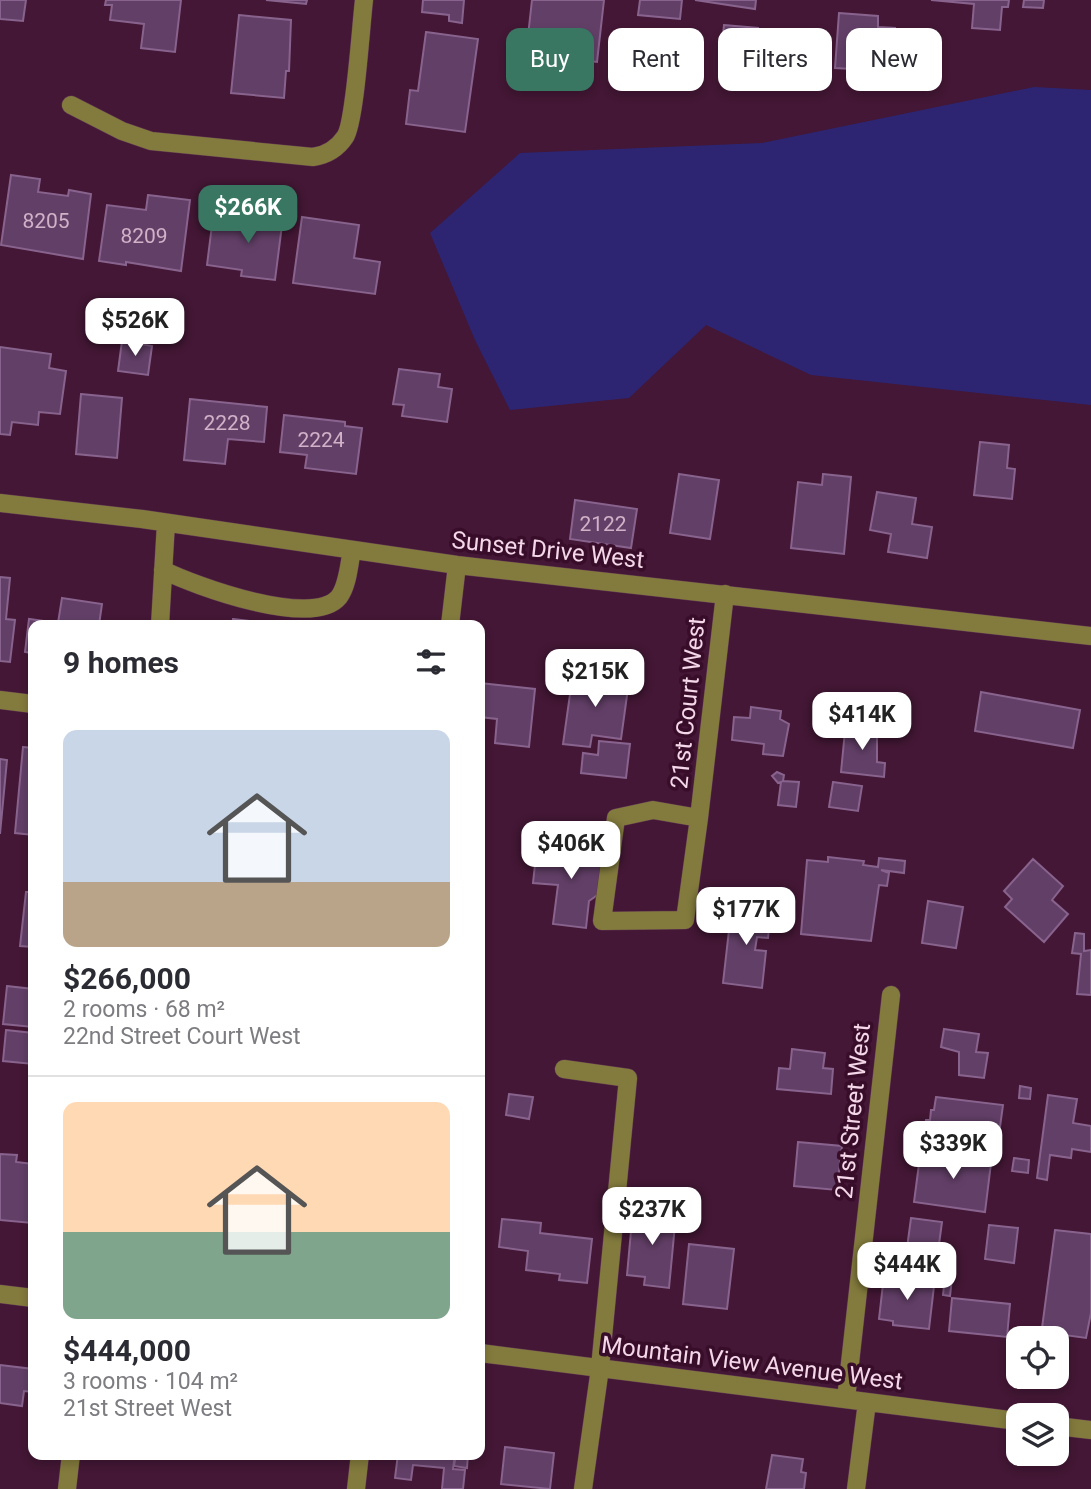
<!DOCTYPE html>
<meta charset="utf-8">
<style>
:root{--surface:#fff;--page:#f7f7f7;--text:#2b2b33;--muted:#7c7c81;--line:#e1e1e2;--accent:#397762}
body{margin:0;font-family:Roboto,sans-serif;background:var(--page);color:var(--text);height:100vh;display:flex;flex-direction:column;font-size:26px;white-space:nowrap}
*{box-sizing:border-box;margin:0}
p{font-size:23px;color:var(--muted)}
.icon{flex:none;width:38px;height:38px;fill:none;stroke:currentColor;stroke-width:2;stroke-linecap:round;stroke-linejoin:round}
.map{position:relative;flex:1;overflow:hidden}
.sheet{position:absolute;left:28px;top:620px;width:457px;height:840px;display:flex;flex-direction:column;background:var(--surface);border-radius:14px;box-shadow:0 4px 10px #0003}
.sheet>*{flex:none}
.top-card{position:absolute;left:506px;top:28px;width:480px;height:63px;display:flex;gap:14px}
.controls{position:absolute;left:1006px;top:1326px;display:grid;gap:14px}
.controls a{display:grid;place-items:center;width:63px;height:63px;border-radius:14px;background:var(--surface);box-shadow:0 4px 10px #0003;font-size:35px}
.price{position:absolute;translate:-50% -60px;padding:0 16px;border-radius:14px;background:#fff;color:#222;font-size:23px;line-height:46px;filter:drop-shadow(0 2px 4px #0008)}
.price::after{content:'';position:absolute;left:50%;top:42px;width:21px;height:16px;margin-left:-10px;background:inherit;clip-path:polygon(0 0,100% 0,50% 100%)}
.price.selected{background:var(--accent);color:#fff}
ul{padding:0;list-style:none}
li{display:grid;align-content:center;gap:14px;height:371px;padding:0 35px}
li+li{border-top:2px solid var(--line)}
li span{display:grid;place-items:center;height:217px;border-radius:14px;color:#555}
li>.icon{margin-inline-start:auto}
span .icon{width:126px;height:126px;fill:#fffc;stroke-width:1}
li b{font-size:30px}
h2{display:flex;justify-content:space-between;align-items:center;height:84px;padding:0 35px;font-size:30px}
.pill{padding:0 24px;border-radius:14px;background:var(--surface);box-shadow:0 4px 10px #0003;font-size:24px;line-height:63px}
.pill.selected{background:var(--accent);color:#fff}
.map>svg:first-child{display:block}
.green{fill:#2e2572}
.building{fill:#623f67;stroke:#88638d;stroke-width:2}
.lines{fill:none;stroke-linecap:round;stroke-linejoin:round}
.minor-casing{stroke:#5f3652;stroke-width:19}
.minor{stroke:#837b3d;stroke-width:18}
.labels{text-anchor:middle;dominant-baseline:central;stroke-width:7;stroke-linejoin:round;paint-order:stroke}
.number-label{font-size:21px;fill:#d0b1c8}
.street-label{font-size:24px;fill:#f4d7e8;stroke:#380d2a}
</style>
<div class="map">
<svg width="1091" height="1489" viewBox="0 0 1091 1489">
<rect width="100%" height="100%" fill="#431735"/>
<path class="green" d="M1034 87 1091 90V405L811 375 706 325 629 398 510 410 475 340 430 233 520 153 762 143Z"/>
<path class="building" d="M0 0H26L23 21 0 19Z
M106 0H181L175 52 141 48 144 24 110 20 112 5H105Z
M266 0H307L306 4Z
M423 0H464L462 23 449 21V15L422 12Z
M532 0H604L597 62 526 54Z
M640 0H682L680 19 638 15Z
M695 0H756L755 9Z
M931 0H1009L1008 7H1002L1000 30 972 28 974 4Z
M1024 0H1044L1043 8 1023 7Z
M839 13 878 16V27L895 28 892 67 870 66V70L835 68Z
M239 15 291 20 289 71H286L284 98 231 93Z
M724 25 758 28 753 78 719 75Z
M426 32 478 39 465 132 406 124 410 90 418 91Z
M11 175 40 179 38 192 68 196 69 190 91 194 83 259 1 245Z
M148 195 190 200 181 271 126 262V265L99 261 107 205 146 210Z
M240 202 249 203 248 212 283 217 275 280 241 276 242 270 207 265 212 225 236 228Z
M302 217 359 225 354 258 380 262 375 294 293 283Z
M122 341 152 346 148 375 118 371Z
M0 347 51 354 49 368 66 371 60 414 39 412 38 425 12 422 10 435 0 434Z
M399 369 440 374 438 387 452 389 447 422 402 416 404 405 393 404Z
M81 394 122 398 117 458 76 454Z
M190 399 267 407 264 442 228 439 225 464 184 460Z
M284 415 345 422V426L362 428 356 474 305 468 307 455 280 452Z
M980 442 1009 445 1007 468 1015 469 1012 499 974 495Z
M679 474 719 480 710 539 670 533Z
M823 474 851 477 844 554 791 548 798 482 822 485Z
M877 492 916 498 912 524 932 527 927 558 888 552 891 534 870 530Z
M575 500 637 509 631 548 570 539Z
M0 577 10 578 6 619 15 620 10 662 0 661Z
M62 598 102 604 99 625H33V657L30 656 31 653 25 652 29 619 58 623Z
M233 619 265 623V625H232Z
M573 673 629 681 621 739 592 735 590 747 563 744Z
M480 683 535 689 529 747 495 743 497 719 480 717Z
M981 692 1080 710 1073 748 975 731Z
M751 707 781 711 780 719 789 724 783 756 763 754 764 744 732 740 734 717 750 718Z
M849 724 877 728V762L885 763 884 777 841 772 845 731H848Z
M599 741 630 744 626 778 581 773 583 753 598 755Z
M23 747 33 748V835L15 833Z
M0 759 7 760 0 834Z
M777 772 784 775 783 781 799 782 796 807 778 805 781 782 778 783 772 776Z
M833 782 862 786 858 811 829 807Z
M537 846 577 849V851L605 857 606 889 589 901 586 928 553 924 558 885 533 883Z
M828 857 864 861 863 865 878 867 879 858 905 861 904 873 881 870 889 873 887 886 879 885 871 941 801 934 807 860 828 862Z
M1033 859 1063 886 1052 900 1068 914 1044 942 1005 907 1012 899 1004 891Z
M26 892H33V947L20 946Z
M928 901 963 907 956 948 922 943Z
M740 907 771 910 768 938 757 937 755 950 766 951 762 988 723 983 729 930 725 929 727 915 731 916 732 908Z
M1075 933 1084 934V951L1091 950V995L1077 994 1081 954 1072 953Z
M7 986 33 989V1027L3 1024Z
M944 1029 979 1034 976 1052 988 1053 984 1078 959 1075V1052L941 1047Z
M6 1030 33 1033V1064L3 1061Z
M792 1049 825 1053 823 1068 833 1069 831 1094 777 1089 779 1068 790 1069Z
M1020 1086 1031 1088 1030 1099 1019 1098Z
M509 1094 533 1097 529 1119 506 1115Z
M1048 1095 1077 1099 1073 1123 1091 1126V1152L1072 1149 1071 1158 1050 1155 1047 1180 1037 1178Z
M936 1097 1003 1105 997 1149 923 1140 926 1120H930L931 1110H934Z
M798 1142 842 1146 837 1190 794 1186Z
M928 1147 963 1152 962 1159 991 1163 985 1212 914 1202 919 1164 926 1165Z
M0 1154 17 1155 16 1162 33 1164 32 1223 0 1220Z
M1014 1158 1029 1160 1028 1173 1012 1171Z
M633 1209 676 1214 669 1288 644 1285 645 1277 627 1275Z
M911 1218 942 1222 938 1252 907 1248Z
M502 1219 541 1223 540 1233 592 1239 587 1283 559 1280 560 1274 526 1270 528 1251 499 1247Z
M989 1225 1018 1228 1014 1263 985 1259Z
M1055 1230 1091 1234V1313L1086 1338 1057 1334 1058 1330 1042 1328Z
M689 1244 734 1249 727 1309 683 1304Z
M946 1268 953 1269 950 1296 943 1295Z
M900 1270 919 1272 918 1284 934 1286 929 1329 893 1325V1321L879 1319 883 1284 896 1286Z
M952 1298 1010 1304 1007 1337 949 1331Z
M0 1365 33 1369V1392L24 1391 22 1406 0 1403Z
M505 1447 554 1453 550 1489 501 1484Z
M398 1454H455L453 1469 465 1470 463 1489H442L444 1468 413 1465 411 1480 395 1478Z
M456 1454H468L467 1468 454 1466Z
M772 1455 803 1459 801 1472 806 1473 804 1489H766Z"/>
<g class="lines">
<g class="minor-casing">
<path id="minor" d="M71 105 122 131 151 141 313 157C327 155 337 149 345 137 355 123 361 24 364 0
M0 503 142 519 457 565 1091 636
M163 570C195 586 313 629 339 597 348 585 349 564 352 550
M160 625 166 523
M450 625 457 565
M0 700 33 704
M653 810 699 818 685 920 602 921 616 818Z
M699 818 725 594
M564 1069 628 1078 600 1368 583 1489
M0 1294 33 1298
M480 1353 1018 1421
M846 1399 891 995
M1057 1426 1091 1430
M67 1489 71 1454
M356 1489 360 1454
M856 1489 867 1402"/>
</g>
<use href="#minor" class="minor"/>
</g>
<g class="labels">
<g class="number-label">
<text x="46" y="221">8205</text>
<text x="144" y="236">8209</text>
<text x="227" y="423">2228</text>
<text x="321" y="440">2224</text>
<text x="603" y="524">2122</text>
</g>
<g class="street-label">
<text transform="translate(548 550) rotate(6)">Sunset Drive West</text>
<text transform="translate(688 703) rotate(-84)">21st Court West</text>
<text transform="translate(853 1111) rotate(-84)">21st Street West</text>
<text transform="translate(752 1363) rotate(7)">Mountain View Avenue West</text>
</g>
</g>
</svg>
<div class="controls">
<a><svg class="icon" aria-label="locate" viewBox="0 0 24 24"><circle cx="12" cy="12" r="6"/><path d="M12 2v4M12 18v4M2 12h4M18 12h4"/></svg></a>
<a><svg class="icon" aria-label="layers" viewBox="0 0 24 24"><path d="M12 4l9 5-9 5-9-5zM3 14l9 5 9-5"/></svg></a>
</div>
<b class="price selected" style="left:248px;top:245px">$266K</b>
<b class="price" style="left:135px;top:358px">$526K</b>
<b class="price" style="left:595px;top:709px">$215K</b>
<b class="price" style="left:862px;top:752px">$414K</b>
<b class="price" style="left:571px;top:881px">$406K</b>
<b class="price" style="left:746px;top:947px">$177K</b>
<b class="price" style="left:953px;top:1181px">$339K</b>
<b class="price" style="left:652px;top:1247px">$237K</b>
<b class="price" style="left:907px;top:1302px">$444K</b>
<div class="top-card">
<a class="pill selected">Buy</a>
<a class="pill">Rent</a>
<a class="pill">Filters</a>
<a class="pill">New</a>
</div>
<section class="sheet">
<h2>9 homes<svg class="icon" aria-label="filters" viewBox="0 0 24 24"><path d="M4 7h16M4 17h16"/><circle cx="9" cy="7" r="2"/><circle cx="15" cy="17" r="2"/></svg></h2>
<ul>
<li><span style="background:linear-gradient(#c9d6e8 70%,#b9a48a 0)"><svg class="icon" aria-label="home" viewBox="0 0 24 24"><path d="M3 11l9-7 9 7M6 9v11h12V9"/></svg></span><div><b>$266,000</b><p>2 rooms · 68 m²</p><p>22nd Street Court West</p></div></li>
<li><span style="background:linear-gradient(#ffd9b3 60%,#7fa58c 0)"><svg class="icon" aria-label="home" viewBox="0 0 24 24"><path d="M3 11l9-7 9 7M6 9v11h12V9"/></svg></span><div><b>$444,000</b><p>3 rooms · 104 m²</p><p>21st Street West</p></div></li>
</ul>
</section>
</div>
